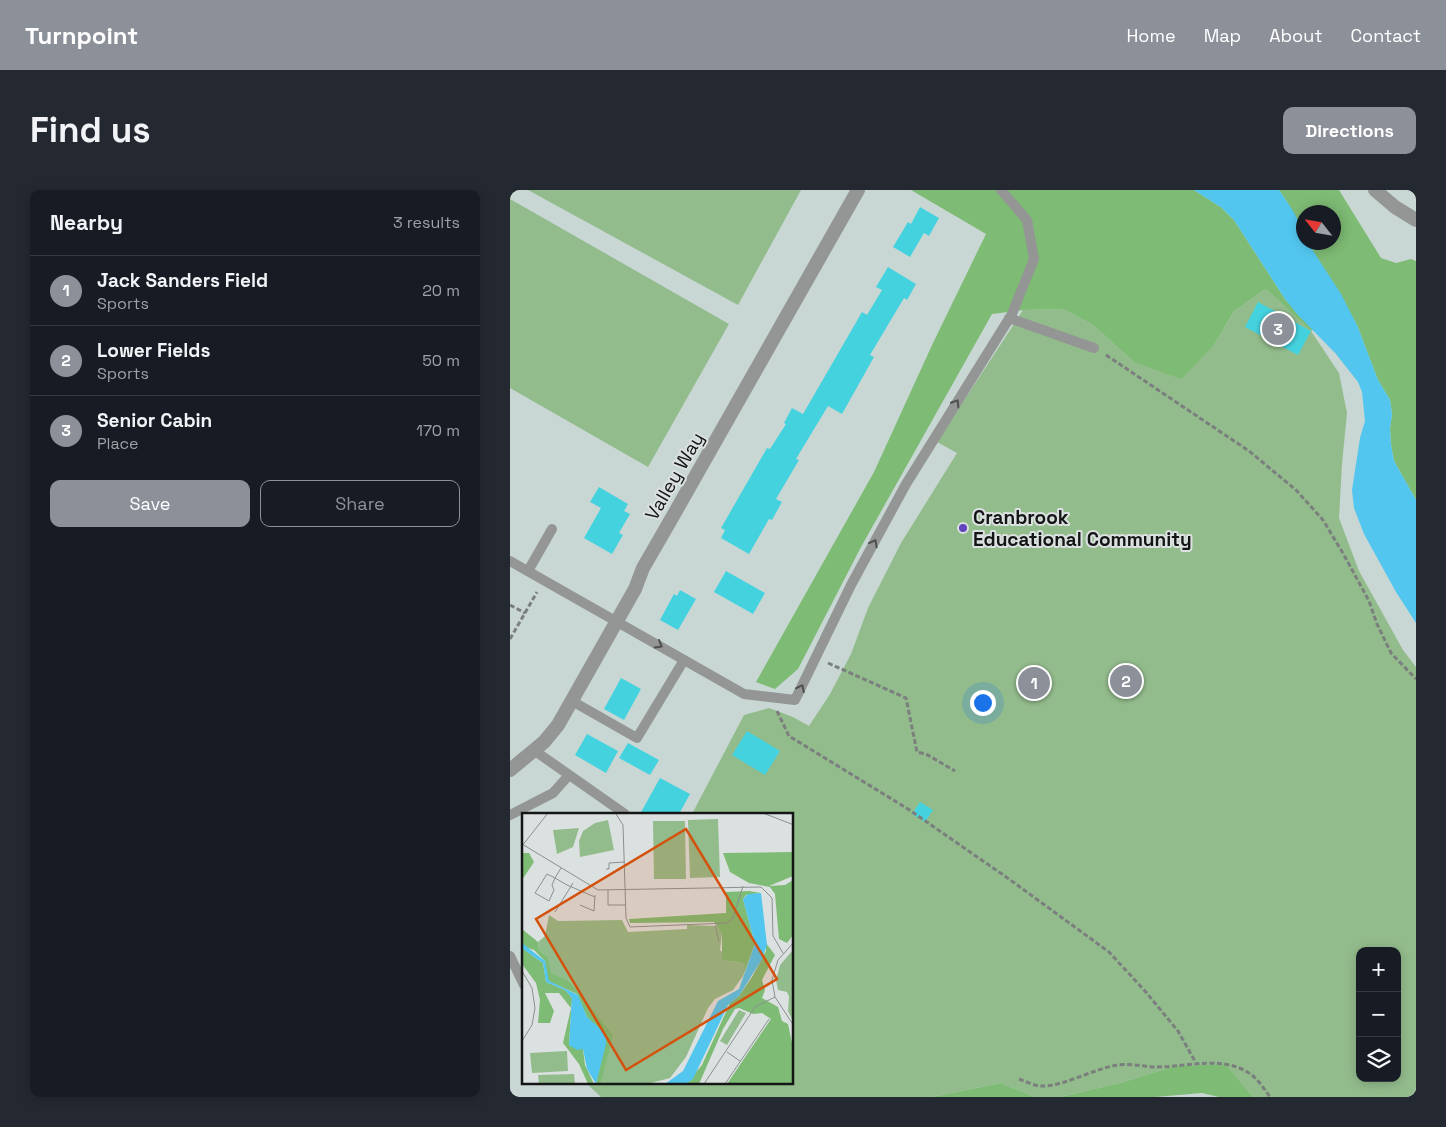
<!DOCTYPE html>
<meta charset="utf-8">
<style>
body{margin:0;font-family:"Space Grotesk",sans-serif;background:#242831;color:#f1f3f6}
.controls{position:absolute;right:15px;bottom:15px;display:grid;overflow:hidden;border-radius:10px;box-shadow:0 2px 12px #0003}
.controls button{width:45px;height:45px;display:grid;place-items:center;padding:0;border:0;border-bottom:1px solid #363941;background:#171b24;color:#f1f3f6;font:25px sans-serif}
.compass{position:absolute;left:786px;top:15px;width:45px;height:45px;border-radius:50%;background:#171b24;box-shadow:0 2px 12px #0003;rotate:301deg}
.you{position:absolute;left:472px;top:512px;width:18px;height:18px;margin:-12px;border:4px solid #fff;border-radius:50%;background:#1a73e8;box-shadow:0 0 0 8px #1a73e833}
.badge{display:grid;place-items:center;width:32px;height:32px;border-radius:50%;background:#8c9099;color:#fff;font-size:16px;font-weight:700}
.pin{position:absolute;translate:-50% -50%;border:2px solid #fff;box-shadow:0 1px 5px #0006}
.list{margin:0;padding:0;list-style:none}
h2{display:flex;justify-content:space-between;align-items:center;height:65px;margin:0;padding:0 20px;font-size:21px}
h2 small{font-size:16px;font-weight:400;color:#9ea1a6}
.list li{display:grid;grid-template-columns:32px 1fr auto;gap:15px;align-items:center;box-sizing:border-box;height:70px;padding:0 20px;border-top:1px solid #363941}
.list b{display:block;font-size:19px;white-space:nowrap}
.list p{margin:0;font-size:16px;white-space:nowrap;color:#9ea1a6}
.list em{font-size:16px;font-style:normal;color:#9ea1a6}
.actions{display:flex;gap:10px;padding:15px 20px}
.actions a{flex:1;padding:11px 0;border:1px solid #8c9099;border-radius:10px;text-align:center;font-size:18px;color:#8c9099}
.actions .main{background:#8c9099;color:#fff}
.icon{flex:none;width:28px;height:28px;fill:none;stroke:currentColor;stroke-width:2;stroke-linecap:round;stroke-linejoin:round}
.map{position:relative;flex:none;width:906px;height:907px;overflow:hidden;border-radius:10px}
header{display:flex;align-items:center;gap:30px;box-sizing:border-box;height:70px;padding:0 25px;background:#8c9099;color:#fff}
header strong{font-size:24px}
nav{display:flex;gap:28px;margin-inline-start:auto;font-size:18px}
.intro{display:flex;align-items:center;justify-content:space-between;box-sizing:border-box;height:120px;padding:0 30px}
h1{margin:0;font-size:35px}
.button{padding:12px 22px;border-radius:10px;background:#8c9099;color:#fff;font-size:18px;font-weight:700}
main{display:flex;gap:30px;padding:0 30px}
aside{flex:1;background:#171b24;border-radius:10px;box-shadow:0 2px 12px #0003}
.map>svg:first-child{display:block}
.built{fill:#c8d7d4;fill-rule:evenodd}
.green{fill:#93bc8c;fill-rule:evenodd}
.forest{fill:#7ebb74}
.water{fill:#52c6ef}
.building{fill:#45d2df}
.lines{fill:none;stroke-linecap:round;stroke-linejoin:round}
.path{stroke:#7b7f7e;stroke-width:3;stroke-dasharray:5 2.5;stroke-linecap:butt}
.service{stroke:#949695;stroke-width:10}
.minor{stroke:#949695;stroke-width:14}
.oneway{stroke:#4e504f}
.poi-dot{fill:#6246bf;stroke:#dbe1e0;stroke-width:2}
.labels{text-anchor:middle;stroke-width:4;stroke-linejoin:round;paint-order:stroke}
.street-label{font-size:19px;fill:#141616;stroke:#dbe1e0}
.poi-label{font-size:19px;font-weight:bold;fill:#141616;stroke:#dbe1e0;text-anchor:start}
.inset-road{fill:none;stroke:#8b908f;stroke-width:1}
.view{fill:#d3520d;fill-opacity:0.15;stroke:#d3520d;stroke-width:2.5}
.inset-edge{fill:none;stroke:#141616;stroke-width:2.5}
</style>
<header>
<strong>Turnpoint</strong>
<nav><a>Home</a><a>Map</a><a>About</a><a>Contact</a></nav>
</header>
<div class="intro"><h1>Find us</h1><a class="button">Directions</a></div>
<main>
<aside>
<h2>Nearby<small>3 results</small></h2>
<ul class="list">
<li><span class="badge">1</span><div><b>Jack Sanders Field</b><p>Sports</p></div><em>20 m</em></li>
<li><span class="badge">2</span><div><b>Lower Fields</b><p>Sports</p></div><em>50 m</em></li>
<li><span class="badge">3</span><div><b>Senior Cabin</b><p>Place</p></div><em>170 m</em></li>
</ul>
<div class="actions"><a class="main">Save</a><a>Share</a></div>
</aside>
<div class="map">
<svg width="906" height="907" viewBox="0 0 906 907">
<rect width="100%" height="100%" fill="#dbe1e0"/>
<path class="built" d="M0,0h906v907h-906zM794,22h30v30h-30zM14,624h268v269h-268zM850,761h37v127h-37z"/>
<path class="green" d="M18,0h273l-63,115z
M0,9l219,125 -81,143 -138,-79z
M756,99l45,42 28,42 8,40 -5,51 -3,54 20,53 44,79 13,17v430h-163l-29,-33 -49,2 -55,17 -60,14h-25l-34,-14 -69,14h-331l-15,-14h206v-269h-100l52,-99 25,-7 24,9 16,9 21,-32 21,-40 17,-46 33,-65 56,-90 -20,-11 86,-132 40,-1 30,16 41,37 80,-17 20,-34zM850,761h37v127h-37z"/>
<path class="forest" d="M401,0h283l28,18 12,12 51,79 28,31 -2,1 -45,-42 -32,22 -20,34 -33,34 -47,-17 -41,-37 -30,-16 -40,1 -31,4 -131,233 -63,122 -23,20 -19,-7 118,-210 59,-129 53,-109z
M769,0h60l42,68 15,5 15,-4 5,2v239l-22,-39 -3,-16 -1,-16 2,-15 -2,-14 -12,-20 -21,-55 -49,-82 26,-1v-30h-30l-1,21 -16,-31z
M715,874l28,33h-34l-17,-4 -47,4h-95l60,-14 55,-17z
M491,893l34,14h-103z"/>
<path class="water" d="M684,0h85c10,15 25,34 25,52l4,1 33,51 16,31 21,55 12,20 2,14 -2,15 1,16 3,16 22,39v123l-20,-31 -32,-58 -10,-26 -2,-18 8,-52 5,-17 -3,-29 -4,-10 -22,-28 -39,-40 -12,-15 -51,-79 -12,-12z"/>
<path class="building" d="M410,17l19,11 -10,18 -5,-3 -14,24 -17,-10 15,-25 3,2z
M378,77l28,17 -9,16 -3,-2 -34,57 4,2 -32,57 -14,-8 -32,53 3,1 -23,39 6,3 -10,18 -3,-1 -20,35 -28,-16 4,-8 -4,-2 46,-80 3,1 16,-25 -2,-1 8,-15 11,6 59,-102 5,3 15,-25 -6,-3z
M748,112l53,29 -13,24 -53,-28z
M89,297l29,17 -4,7 6,3 -11,19 4,2 -11,19 -28,-16 17,-30 -11,-6z
M216,381l39,22 -12,21 -39,-22z
M170,400l16,9 -18,31 -18,-10 14,-26 3,2z
M111,488l20,11 -17,31 -20,-11z
M237,541l33,20 -15,24 -33,-20z
M77,544l31,17 -12,22 -31,-18z
M118,553l31,17 -9,15 -31,-17z
M150,588l30,16 -11,20h-39z
M410,612l13,8 -8,12 -13,-8z"/>
<g class="lines">
<path class="path" d="M596,165l143,96 47,39 27,30 21,35 25,46 8,23 14,29 25,26
M0,415l15,8
M0,449l27,-47
M318,473l78,35 11,54 9,2 29,17
M267,521l12,25 119,73 101,70 100,73 36,39 33,40 18,32
M509,889c6,2 15,7 22,7 22,1 54,-18 77,-21 13,-2 26,2 38,2 32,0 70,-13 97,9 7,6 12,14 17,21"/>
<path class="service" d="M499,128l85,30
M0,371l234,133 51,6 56,-115 55,-101 106,-170 22,-55 -7,-39 -26,-30
M18,381l24,-42
M62,511l65,37 47,-78
M25,561l90,63
M0,625l43,-22 16,-18
M0,766l14,29"/>
<path class="minor" d="M865,0l20,17 21,13
M0,580l34,-28 14,-17 77,-136 8,-21 26,-45 189,-333"/>
</g>
<defs><path id="oneway-chevron" d="M-2-3.5L2.5 0L-2 3.5" fill="none" stroke-width="1.6" stroke-linecap="round" stroke-linejoin="round" transform="scale(1.25)"/></defs>
<g class="oneway">
<use href="#oneway-chevron" transform="translate(446 213) rotate(-58)"/>
<use href="#oneway-chevron" transform="translate(364 353) rotate(-61)"/>
<use href="#oneway-chevron" transform="translate(149 455) rotate(30)"/>
<use href="#oneway-chevron" transform="translate(291 498) rotate(-64)"/>
</g>
<circle class="poi-dot" cx="453" cy="338" r="5"/>
<g class="labels">
<g class="street-label">
<text transform="translate(164 286) rotate(-60)" y="7">Valley Way</text>
</g>
<g class="poi-label">
<text x="463" y="334">Cranbrook<tspan x="463" dy="22">Educational Community</tspan></text>
</g>
</g>
<g transform="translate(12 623)">
<rect width="271" height="271" fill="#dbe1e0"/>
<path d="M196,6l2,58 -30,1 -2,-58zM86,7l6,30 -34,7 -1,-16 4,-10 12,-8zM131,8h32l1,58h-32zM57,15l-6,19 -16,7 -4,-24zM27,102l9,6 64,-1 6,12 59,-3v-4l31,1 4,7 -2,17 11,11 15,3 -3,12 -10,14 -18,9 -7,9 -22,49 -16,21 -23,6h-46l11,-49 -42,-53 -19,-5 -3,-20 -9,-7 -1,-8 7,-6zM271,137v71l-5,-10 1,-14 -2,-5 -9,-2 -2,-10 4,-15zM217,197l7,3 -19,32 -7,-4zM45,238l1,20 -36,2 -2,-20zM52,261l1,10h-36l-1,-9z" fill="#93bc8c"/>
<path d="M271,39v24l-24,10 16,-1 8,-5v55l-6,8 -8,-4 -4,-45 -5,-7 -21,-4 -19,-11 -7,-19zM0,40h7l5,9 -12,18zM227,78l12,2 -15,2 -3,4 12,45 -12,32 2,-12 -23,-5v-26l-8,-11 -84,1 -1,-4 97,-6v-21zM0,116l16,13 1,8 9,7 3,16 19,9 43,53 -12,49h-5l10,-48 -19,-19 -10,-23 -29,-13 -3,-20 -11,-11 -12,-4zM244,130l9,12 -13,25 3,10 -3,8 16,9 4,14 6,3 4,19 1,41h-66l44,-65 -9,-6 -9,1 -14,-6 -4,1 -12,20 -24,55h-13l16,-19 28,-62 9,-7 13,-19 14,-26zM0,135l21,15 3,19 19,8 7,8 -3,47 14,4 2,16 9,19h-6l-9,-20 -16,-21 8,-35 -12,-15h-14l9,18 -4,12h-12l2,-23 -4,-17 -14,-19z" fill="#7ebb74"/>
<path d="M239,80l6,52 -5,14 -23,37 -11,9 -35,74 -7,5h-21l18,-13 35,-70 21,-12 16,-45 -12,-45 5,-5zM0,130l23,18 4,20 29,14 9,22 19,17v10l-10,40 -9,-15 -4,-20 -6,1 -8,-5 3,-47 -7,-8 -19,-8 -3,-19 -20,-14z" fill="#52c6ef"/>
<path class="inset-road" d="M241,0l31,12M94,1l7,11 3,93 4,9 97,-4 6,-5 10,-32M0,31l76,46 163,-3 11,11 1,38 10,17M0,33l26,-33M39,55l-6,10 -3,7 2,5 -5,11 -14,-8 12,-19 8,4 12,7 28,12M84,56h3v-6l16,-1M86,77v15h18M58,92l14,6 1,-16M33,99l18,-29M193,112l4,17M272,129l-16,18 -6,20 3,17 19,29M0,158l10,17 3,20 -3,17 -10,16M205,239l13,9M182,271l51,-77 20,-10M203,271l44,-65"/>
<path class="view" d="M164,16l91,150 -151,91 -90,-151z"/>
<rect width="271" height="271" class="inset-edge"/>
</g>
</svg>
<div class="controls">
<button>+</button>
<button>−</button>
<button><svg class="icon" aria-label="layers" viewBox="0 0 24 24"><path d="M12 4l9 5-9 5-9-5zM3 14l9 5 9-5"/></svg></button>
</div>
<svg class="compass" viewBox="-18 -18 36 36"><path d="M0-13l5 13h-10z" fill="#e53935"/><path d="M0 13l5-13h-10z" fill="#9ea1a6"/></svg>
<div class="you"></div>
<div class="pin badge" style="left:524px;top:493px">1</div>
<div class="pin badge" style="left:616px;top:491px">2</div>
<div class="pin badge" style="left:768px;top:139px">3</div>
</div>
</main>
